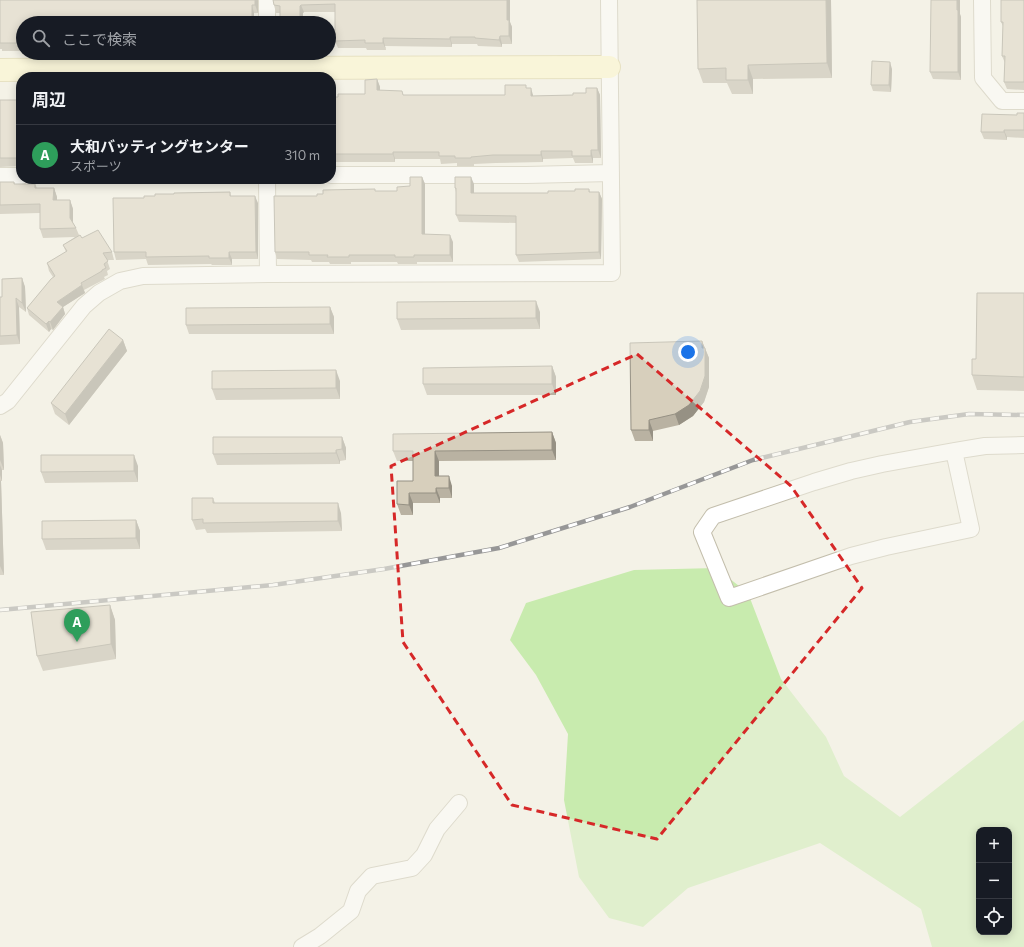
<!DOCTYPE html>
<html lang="ja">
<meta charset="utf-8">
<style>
body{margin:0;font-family:Commissioner,"Noto Sans JP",sans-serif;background:#242831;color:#f1f3f6}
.controls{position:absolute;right:12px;bottom:12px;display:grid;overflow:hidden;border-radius:8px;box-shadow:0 2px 10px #0003}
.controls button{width:36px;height:36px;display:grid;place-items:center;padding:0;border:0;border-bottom:1px solid #363941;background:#171b24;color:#f1f3f6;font:20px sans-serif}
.you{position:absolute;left:688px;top:352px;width:14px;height:14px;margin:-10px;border:3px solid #fff;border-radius:50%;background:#1a73e8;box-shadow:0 0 0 6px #1a73e833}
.badge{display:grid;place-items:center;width:26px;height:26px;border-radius:50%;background:#0b8043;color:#fff;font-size:13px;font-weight:700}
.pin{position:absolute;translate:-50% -33px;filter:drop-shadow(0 1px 2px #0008)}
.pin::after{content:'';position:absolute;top:21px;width:14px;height:12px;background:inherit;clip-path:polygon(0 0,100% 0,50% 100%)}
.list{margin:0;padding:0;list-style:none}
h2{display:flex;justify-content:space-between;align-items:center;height:52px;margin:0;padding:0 16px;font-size:17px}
h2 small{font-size:13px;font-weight:400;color:#9ea1a6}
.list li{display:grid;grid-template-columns:26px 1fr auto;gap:12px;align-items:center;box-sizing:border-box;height:60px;padding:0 16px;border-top:1px solid #363941}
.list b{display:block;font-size:15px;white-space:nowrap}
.list p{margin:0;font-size:13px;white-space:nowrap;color:#9ea1a6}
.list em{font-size:13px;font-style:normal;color:#9ea1a6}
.icon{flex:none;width:22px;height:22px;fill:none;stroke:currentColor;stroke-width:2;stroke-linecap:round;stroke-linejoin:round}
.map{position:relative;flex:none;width:1024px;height:947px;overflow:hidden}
.search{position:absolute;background:#171b24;box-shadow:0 2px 10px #0003;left:16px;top:16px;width:320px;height:44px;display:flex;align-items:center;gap:10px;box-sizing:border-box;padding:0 14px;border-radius:22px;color:#9ea1a6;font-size:15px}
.panel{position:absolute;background:#171b24;box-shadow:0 2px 10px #0003;left:16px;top:72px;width:320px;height:112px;border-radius:16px}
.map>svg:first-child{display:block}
.green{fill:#c8ebae;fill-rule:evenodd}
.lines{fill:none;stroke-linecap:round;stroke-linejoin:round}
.street-casing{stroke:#c3beac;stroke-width:18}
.secondary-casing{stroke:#d7cd95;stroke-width:24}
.street{stroke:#fff;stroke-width:16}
.secondary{stroke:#fff8c7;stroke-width:22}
.rail-casing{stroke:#979797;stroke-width:4.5}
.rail{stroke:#fff;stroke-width:3;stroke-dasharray:9;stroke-linecap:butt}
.wall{fill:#b9b2a2}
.shaded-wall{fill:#969184}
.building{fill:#d7cfbc;stroke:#969184}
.marked{fill:none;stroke:#d62828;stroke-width:3;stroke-dasharray:8 5;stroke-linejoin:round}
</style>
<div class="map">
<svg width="1024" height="947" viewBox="0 0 1024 947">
<rect width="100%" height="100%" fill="#f4f2e7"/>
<path class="green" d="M716,568l32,25 33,86 45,58 18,39 56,41 124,-97v227h-92l-11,-38 -101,-66 -132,45 -45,39 -34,-9 -30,-41 -15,-77 4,-66 -32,-59 -26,-35 16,-37 108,-33zM979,830h30v102h-30z"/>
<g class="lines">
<defs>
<path id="street" d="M267,0v23
M982,0l1,78 19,23h22
M331,175h195l85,-2
M0,176h21
M267,179l1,95
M0,406l8,-5 76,-95 15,-13 21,-12 23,-5 125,-2 344,-1 -3,-273
M954,451l17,78 -85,18 -35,9 -122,42 -27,-66 11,-16 101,-34 37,-11 31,-7 72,-13 31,-5 39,-1
M302,947l18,-11 31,-25 7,-20 14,-15 40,-8 12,-13 13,-26 22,-26"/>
<path id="secondary" d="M0,70l267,-2 342,-1"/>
</defs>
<use href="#street" class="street-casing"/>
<use href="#secondary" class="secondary-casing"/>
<use href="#street" class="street"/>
<use href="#secondary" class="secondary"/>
<defs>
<path id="rail" d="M0,610l273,-25 111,-16 115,-21 131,-41 123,-47 62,-15 95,-23 59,-8 55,1"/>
</defs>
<use href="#rail" class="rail-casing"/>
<use href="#rail" class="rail"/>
</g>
<path class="wall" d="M0,0h258v13l-235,10v28h-21v-2h-2z
M273,0h237v22l2,5v17h-10v3l-24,-1 -1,-2h-25v3l-67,-1 1,4h-19l-1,-2h-28l-3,-7v-29h-31l-1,1v10h-23v-10h-4l-2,-8z
M831,0l1,78 -79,1v15h-21l-5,-11h-24l-5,-14z
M1024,0v90l-17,-1 -3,-7 1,-19 -3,-7 1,-30 -2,-4z
M960,14l1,3v63l-28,-1 -3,-7z
M892,69l-1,23 -18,-1 -2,-6z
M377,79l3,8v3l24,5h101l22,-7 6,7v1l40,-1 13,-2 11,-5 3,7 1,63h-8v5h-18l-2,-5 -30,1v3l-47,1 -22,1v2h-17v-3l-16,1 -1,-5h-45v3h-60v2h-4v-67h7l27,-3z
M0,100l21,8v58l-21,1z
M1024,113v25l-17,-1v3l-23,-1 -3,-7z
M422,177l3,7v50l28,8v20h-36v2h-19l-1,-2h-46v2h-21l-1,-2h-17l-1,-2 -34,-1 -2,-7 42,-56 59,-5h21l13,-5z
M0,182h14l1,2h20l2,4h17l3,9v3h13l3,9v14l3,5 3,7 3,3 30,14 2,8h-7l3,9 -3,2 1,4 -4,2 1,2 -21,11 1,3 -22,14 2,7 -12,16 -2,-1 -2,3 -20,-17 -2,-7 26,-31 -4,-6 -2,-8 19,-11 -3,-7 12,-8 -32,1 -3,-9v-16l-40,1z
M474,184v9h74l27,-2 14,-2 1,3h9l3,7 -1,60 -82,3 -3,-7v-32l-57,-1 -3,-7v-23l-1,-4z
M230,192l1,4 27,7v56h-26v6h-20l-1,-1 -63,1 -2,-6 -30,1 -2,-8 41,-56 19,-2z
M22,278l3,9 1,25 -7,-5 1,37 -20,1v-48h2z
M1024,293v98l-47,-1 -5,-15 4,-16z
M330,307l4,10v17h-145l-3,-9z
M540,312v17l-139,1 -4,-11z
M123,340l4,11 -58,74 -14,-11 -4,-11z
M702,341l7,17v29l-5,15 -11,14 -14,9 -26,6v10h-18l-4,-11z
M552,366l4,11v18h-129l-4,-11z
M340,381v18l-124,1 -4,-11z
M552,432l4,11v17l-117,1v15l13,10v12h-12v5h-27v12h-12l-4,-11 16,-23v-20h-16l-4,-10z
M0,435l3,8 1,27h-2v11h-1l3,94h-4z
M342,437l4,11v12l-6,1v3l-123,1 -4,-11z
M138,466v16l-93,1 -4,-11z
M213,498l2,5 126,10 1,18 -135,2 -2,-4 -9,1 -4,-10z
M136,520l4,11v18l-94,1 -4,-11z
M110,605l5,15 1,39 -73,12 -6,-15z"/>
<path class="shaded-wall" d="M255,0h3v13l-3,-8z
M507,0h3v22l2,5v17l-3,-8 -2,-16z
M826,0h5l1,78 -5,-15z
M957,0h3v14l1,3v63l-3,-8z
M252,5l2,8v10h-2z
M301,5l3,7 -1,1v10h-3v-17z
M500,36l2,8v3l-3,-7z
M450,37l2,7v3l-2,-8z
M383,38l3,12 -3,-7z
M890,62l2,7 -1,23 -2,-7z
M748,65l5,14v15l-5,-14z
M377,79l3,8v10l-3,-7z
M531,88l2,7v8l-2,-7z
M597,88l3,7 1,63 -3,-8z
M18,100l3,8v28l-2,-5z
M1004,130l3,7v3l-3,-8z
M591,150l2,8v5l-2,-7z
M541,151l2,8v3l-2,-7z
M393,152l2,7v3l-2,-8z
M332,154l3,8v2l-3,-7z
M422,177l3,7v58l-3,-8z
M471,177l3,7v16l-3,-7z
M54,188l3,9v12l-4,-9z
M599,192l3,7 -1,60 -2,-7z
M255,196l3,7v56l-2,-7z
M70,200l3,9v18l-3,-9z
M450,235l3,7v20l-3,-7z
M229,252l3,7v6l-3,-7z
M22,278l3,9 1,25 -4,-9z
M82,285l3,8 -22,14 2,7 -12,16 -3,-8 7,-20z
M16,298l3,9 1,37 -3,-9z
M536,301l4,11v17l-4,-11z
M330,307l4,10v17l-4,-10z
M49,321l2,8 -2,3 -3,-8z
M123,340l4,11 -58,74 -4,-11z
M702,341l7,17v29l-5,15 -11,14 -14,9 -4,-11 27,-66z
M552,366l4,11v18l-4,-11z
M336,370l4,11v18l-4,-11z
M649,420l4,11v10l-4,-11z
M552,432l4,11v17l-4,-10z
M0,435l3,8 1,27 -4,-10z
M342,437l4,11v12l-4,-11z
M336,450l4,11v3l-4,-11z
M435,451l4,10v25l-4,-10z
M134,455l4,11v16l-4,-11z
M0,465l2,5v11l-2,-6z
M449,476l3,10v12l-3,-10z
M0,480l1,1 3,94 -4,-9z
M436,488l4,10v5l-4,-10z
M409,493l4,10v12l-4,-10z
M338,503l3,10 1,18 -4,-10z
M136,520l4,11v18l-4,-11z
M110,605l5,15 1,39 -5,-15z"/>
<path class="building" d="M0,0h255v5h-3v18h-229v20h-23z
M273,0h234v20h2v16h-9l-1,4 -24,-2v-1h-25v2l-67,-1v5h-18v-3l-30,1v-37l-34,1 -1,1v17h-20v-17l-6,-1z
M697,0h129l1,63 -79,2v15h-22v-12l-28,1z
M931,0h26v10h1v62h-28z
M1001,0h23v82h-20l1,-26h-3l1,-34h-2z
M872,61l18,1 -1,23h-18z
M377,79v11l25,1 1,4h102v-10h21v3h5v8l42,-1v-2h13v-5h11l1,62h-7v6h-19v-5h-31v4h-48l-22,2v1h-16v-2h-16v-4h-46v2h-61v3h-1v-60h7v-3h27v-14z
M0,100h18l1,31h2v28l-3,-1h-18z
M1017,113h7v17h-20v2h-23l1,-18 35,1z
M410,177h12v57l28,1v20h-36v2h-19v-2h-46v2h-22l1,-2h-19v-3h-34l-1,-56h43v-2h6v-4l52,-1v2h22v-4l13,-1z
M455,177h16v16h77v-2h27v-2h14v3h10v60l-83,3v-39l-60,-1v-27h-1z
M0,182h14v2h21v4h19l-1,12h17v18l6,10 -36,1v-25l-40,1z
M230,192v4h25l1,56h-27v6h-20v-2l-63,1v-5h-32l-1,-54h31v-2h11v-2h19v-1z
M98,230l14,22 -9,1 5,8 -4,3 2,4 -4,2v1l-21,12 1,2 -25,17 6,5 -13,15 -1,-1 -3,3 -19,-16 24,-29 4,-3 -8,-13 20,-12 -4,-6 17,-10 2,3z
M22,278v25l-6,-5 1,37 -17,1v-39h2v-18z
M977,293h47v84l-52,-2v-16h4z
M536,301v17l-139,1v-17z
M330,307v17l-144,1v-17z
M109,329l14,11 -58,74 -14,-11z
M702,341v7h3v28l-5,15 -11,14 -14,9 -26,6v10h-18l-1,-87z
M552,366v18h-129v-16z
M336,370v18l-124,1v-18z
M552,432v18l-117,1v25h14v12h-13v5h-27v12l-12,-1v-23h16v-30h-20v-17z
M213,437h129v12l-6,1v3l-123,1z
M41,455h93v16l-93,1z
M192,498h21v5h125v18l-135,2v-4l-11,1z
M136,520v18l-94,1v-18z
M110,605l1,39 -74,12 -6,-44z"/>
<path d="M0 0H1024V947H0ZM637,354l154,132 71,102 -205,251 -145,-34 -109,-163 -12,-176z" fill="#f4f2e7" fill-opacity=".55" fill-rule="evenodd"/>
<path class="marked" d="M637,354l154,132 71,102 -205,251 -145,-34 -109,-163 -12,-176z"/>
</svg>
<div class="controls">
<button>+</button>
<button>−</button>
<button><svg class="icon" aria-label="locate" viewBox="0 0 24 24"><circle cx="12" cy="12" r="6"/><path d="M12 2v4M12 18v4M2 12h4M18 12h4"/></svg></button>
</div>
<div class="you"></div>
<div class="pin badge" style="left:77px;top:642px;background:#2e9e5b">A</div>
<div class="search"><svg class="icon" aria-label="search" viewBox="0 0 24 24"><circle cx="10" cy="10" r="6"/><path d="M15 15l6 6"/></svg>ここで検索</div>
<section class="panel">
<h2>周辺<small></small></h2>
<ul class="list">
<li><span class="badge" style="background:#2e9e5b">A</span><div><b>大和バッティングセンター</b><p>スポーツ</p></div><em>310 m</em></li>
</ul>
</section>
</div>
